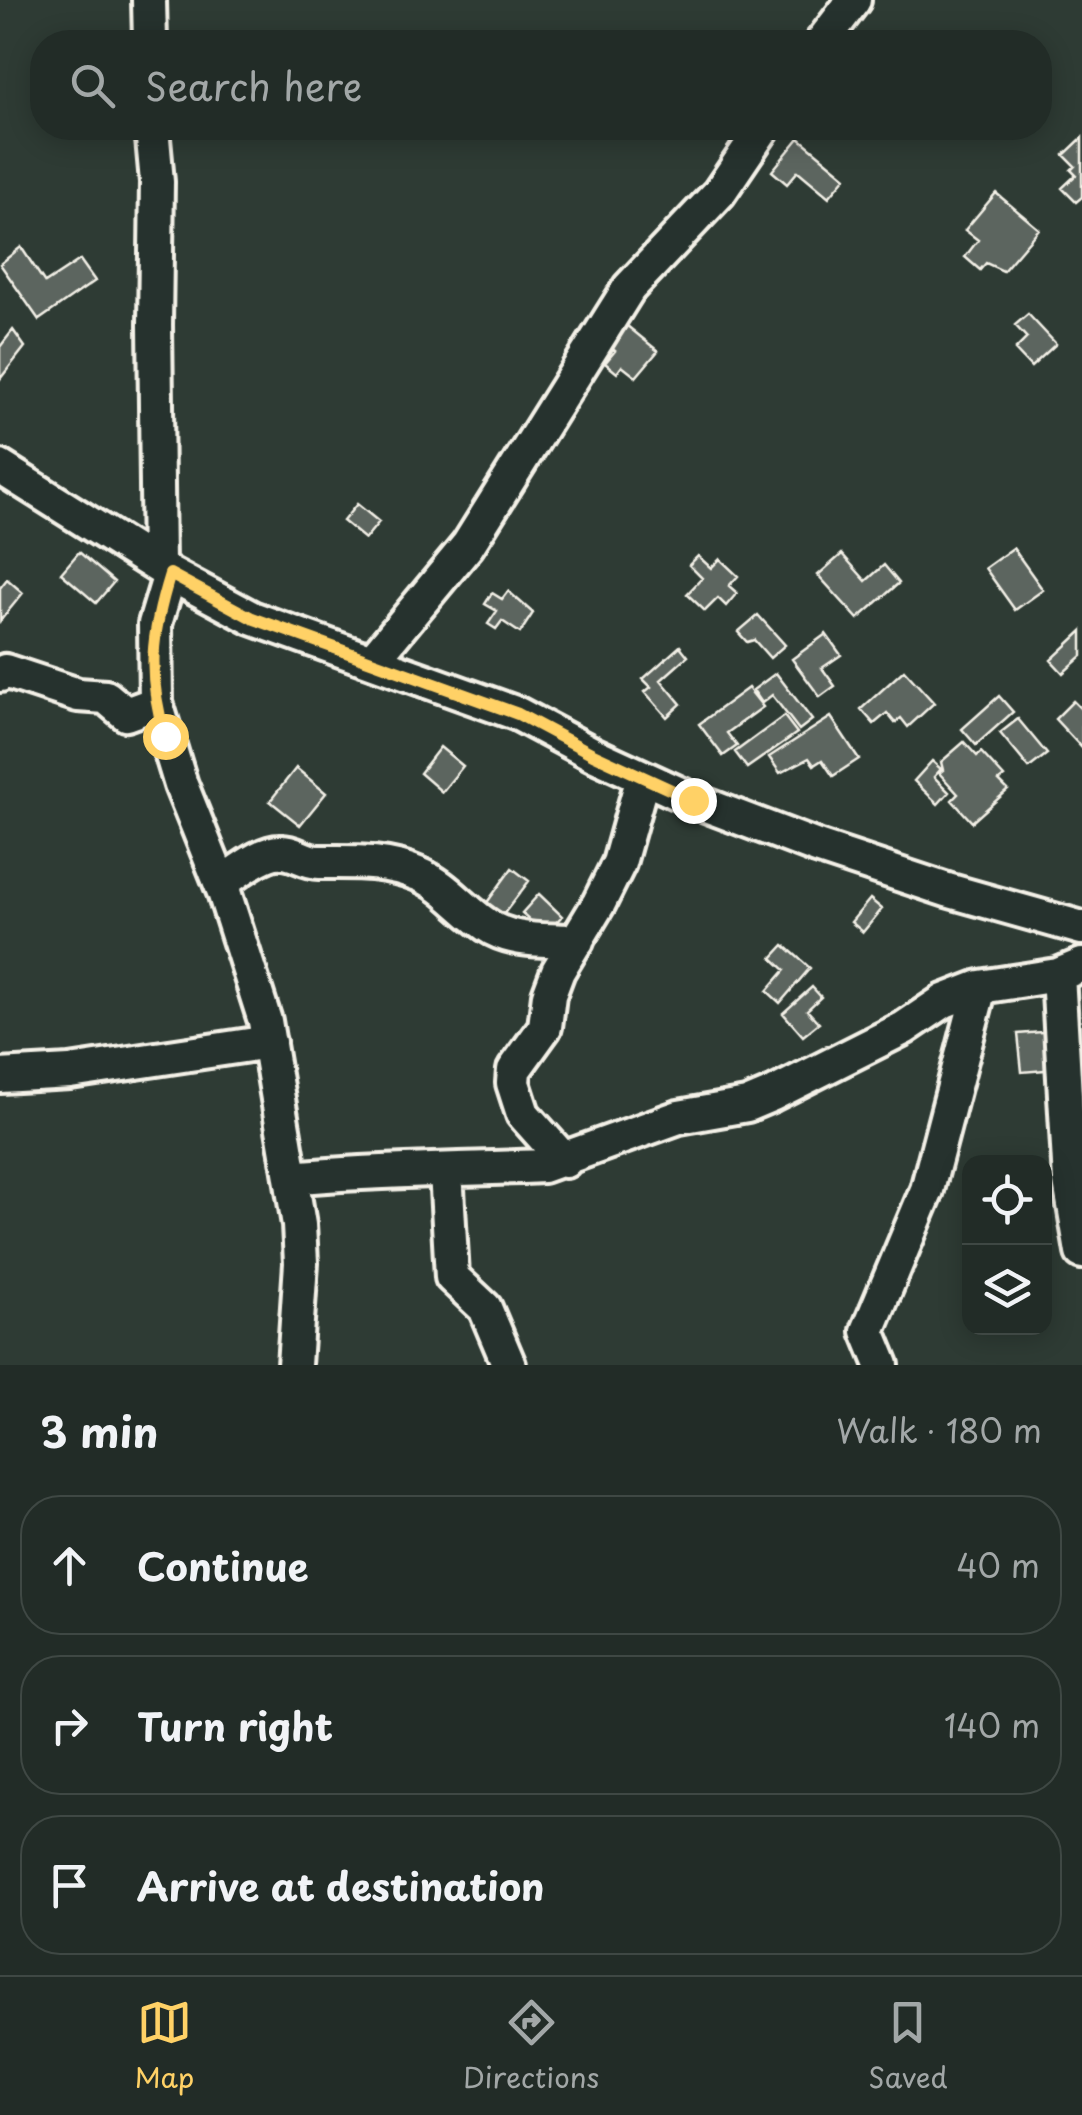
<!DOCTYPE html>
<meta charset="utf-8">
<style>
body{margin:0;font-family:"Playpen Sans",sans-serif;background:#2e3833;color:#f1f3f6}
.controls{position:absolute;right:30px;bottom:30px;display:grid;overflow:hidden;border-radius:20px;box-shadow:0 5px 25px #0003}
.controls button{width:90px;height:90px;display:grid;place-items:center;padding:0;border:0;border-bottom:2px solid #3f4844;background:#222c27;color:#f1f3f6;font:50px sans-serif}
.stop{position:absolute;width:30px;height:30px;margin:-22px;border:8px solid #ffd166;border-radius:50%;background:#fff}
.stop.end{background:#ffd166;border-color:#fff;box-shadow:0 2px 10px #0008}
.list{margin:0;padding:0;list-style:none}
h2{display:flex;justify-content:space-between;align-items:center;height:130px;margin:0;padding:0 40px;font-size:42px}
h2 small{font-size:32px;font-weight:400;color:#a2a7a7}
.list li{display:grid;grid-template-columns:65px 1fr auto;gap:30px;align-items:center;box-sizing:border-box;height:140px;margin:0 20px 20px;padding:0 20px;border:2px solid #3f4844;border-radius:40px}
.list b{display:block;font-size:38px;white-space:nowrap}
.list em{font-size:32px;font-style:normal;color:#a2a7a7}
.icon{flex:none;width:55px;height:55px;fill:none;stroke:currentColor;stroke-width:2;stroke-linecap:round;stroke-linejoin:round}
.map{position:relative;flex:none;width:1082px;height:1365px;overflow:hidden}
.search{position:absolute;background:#222c27;box-shadow:0 5px 25px #0003;left:30px;right:30px;top:30px;height:110px;display:flex;align-items:center;gap:25px;box-sizing:border-box;padding:0 35px;border-radius:40px;color:#a2a7a7;font-size:38px}
.sheet{height:610px;background:#222c27}
nav{display:flex;justify-content:space-around;align-items:center;box-sizing:border-box;height:140px;border-top:2px solid #3f4844;background:#222c27;font-size:28px;color:#a2a7a7}
nav a{display:grid;justify-items:center;gap:5px}
nav .on{color:#ffd166}
.map>svg:first-child{display:block}
.building{fill:#5c655e;stroke:#f4f1e8;stroke-width:2.5}
.lines{fill:none;stroke-linecap:round;stroke-linejoin:round}
.minor-casing{stroke:#f4f1e8;stroke-width:40}
.minor{stroke:#26332d;stroke-width:32}
.route{stroke:#ffd166;stroke-width:12}
</style>
<div class="map">
<svg width="1082" height="1365" viewBox="0 0 1082 1365">
<rect width="100%" height="100%" fill="#2e3b34"/>
<filter id="ink" filterUnits="userSpaceOnUse"><feTurbulence type="fractalNoise" baseFrequency=".01" numOctaves="2"/><feDisplacementMap in="SourceGraphic" scale="20" xChannelSelector="R" yChannelSelector="G"/><feConvolveMatrix kernelMatrix="1 2 1 2 8 2 1 2 1" color-interpolation-filters="sRGB"/></filter>
<g filter="url(#ink)">
<path class="building" d="M799,138l47,39 -17,20 -31,-26 -11,13 -15,-13z
M1082,138v59l-6,5 -14,-14 14,-13 -5,-5 4,-4 -11,-11z
M996,193l43,36 -36,42 -17,-8 -6,7 -15,-13 13,-17 -13,-10z
M21,247l24,36 35,-23 15,21 -56,39 -39,-56z
M1028,314l28,30 -25,23 -16,-17 12,-12 -12,-13z
M626,325l32,26 -22,26 -14,-11 -5,7 -12,-10 10,-12 -6,-5z
M13,330l12,17 -25,32v-32z
M357,504l22,18 -14,17 -22,-18z
M1013,548l30,42 -28,20 -30,-42z
M79,552l35,30 -18,21 -35,-30z
M842,554l24,27 18,-16 15,18 -41,36 -40,-44z
M698,556l13,12 9,-9 18,17 -9,10 8,7 -11,13 -8,-8 -13,13 -18,-17 15,-16 -13,-13z
M7,579l16,14 -23,28v-33z
M508,591l25,22 -13,20 -18,-12 -6,8 -8,-5 9,-13 -12,-7 7,-11 10,6z
M758,615l27,30 -15,13 -16,-18 -7,2 -9,-10z
M1082,631v25l-19,17 -12,-13z
M826,634l15,21 -19,13 13,18 -15,11 -28,-38z
M680,646l8,10 -27,24 20,24 -14,13 -22,-25 6,-5 -8,-8z
M904,670l30,33 -26,24 -7,-9 -6,5 -8,-10 -13,11 -13,-15z
M776,673l36,47 -13,10 -27,-35 -10,8 -9,-13z
M748,688l15,19 -36,26 10,13 -14,10 -24,-32z
M999,696l14,16 -37,33 -14,-16z
M1073,701l9,9v38l-27,-29z
M784,716l13,17 -50,35 -12,-16z
M831,717l28,42 -26,17 -11,-16 -8,5 -5,-7 -29,15 -11,-16z
M1018,719l29,35 -18,14 -29,-35z
M964,742l13,14 4,-4 23,25 -5,4 9,9 -36,32 -20,-22 6,-6 -19,-21 4,-3 -2,-8z
M440,747l23,19 -21,26 -22,-19z
M932,761l9,8 -7,8 15,15 -11,12 -24,-23z
M296,768l30,25 -26,32 -30,-24z
M512,868l17,13 -30,39 -16,-12z
M539,894l23,22 -17,18 -23,-21z
M870,899l12,10 -19,23 -12,-10z
M784,945l26,23 -30,35 -13,-12 18,-21 -13,-12z
M812,987l9,10 -14,13 12,13 -16,13 -20,-23z
M1054,1031l3,38 -35,3 -4,-38z"/>
<g class="lines">
<defs>
<path id="minor" d="M149,0l1,42
M822,42l32,-42
M152,128l5,54 -2,143 3,240
M0,467l170,107 82,44 266,96 75,40 100,46 124,47 130,43 135,38
M170,574l-15,50 1,79 25,82 43,107 41,129 34,204 2,38 -7,102
M372,661l96,-116 161,-257 90,-95 44,-65
M0,675l5,-4 73,24 28,2 20,17 30,-11
M221,883c16,-10 42,-33 61,-31 13,0 23,10 37,10 33,0 67,-2 99,12 30,12 47,39 75,55 25,13 56,11 84,12
M1058,975l12,206 12,71
M0,1076l70,-4 199,-30
M565,1161l-42,-47 -10,-31 1,-13 31,-43 4,-32 9,-24 41,-68 20,-40 24,-86
M446,1171l6,106 33,31 24,57
M291,1178c84,-8 168,-8 252,-12l136,-49 68,-12 26,-11 131,-66 40,-27 36,-14 78,-12 24,-10
M882,1365l-14,-34 59,-141 53,-203"/>
</defs>
<use href="#minor" class="minor-casing"/>
<use href="#minor" class="minor"/>
</g>
</g>
<g class="lines" filter="url(#ink)">
<path class="route" d="M165,736c-18,-62 -14,-101 5,-162l82,44 266,96 75,40 100,46"/>
</g>
</svg>
<div class="controls">
<button><svg class="icon" aria-label="locate" viewBox="0 0 24 24"><circle cx="12" cy="12" r="6"/><path d="M12 2v4M12 18v4M2 12h4M18 12h4"/></svg></button>
<button><svg class="icon" aria-label="layers" viewBox="0 0 24 24"><path d="M12 4l9 5-9 5-9-5zM3 14l9 5 9-5"/></svg></button>
</div>
<div class="stop" style="left:165px;top:736px"></div>
<div class="stop end" style="left:693px;top:800px"></div>
<div class="search"><svg class="icon" aria-label="search" viewBox="0 0 24 24"><circle cx="10" cy="10" r="6"/><path d="M15 15l6 6"/></svg>Search here</div>
</div>
<section class="sheet">
<h2>3 min<small>Walk · 180 m</small></h2>
<ul class="list">
<li><svg class="icon" aria-label="ahead" viewBox="0 0 24 24"><path d="M12 20V5M6 11l6-6 6 6"/></svg><div><b>Continue</b></div><em>40 m</em></li>
<li><svg class="icon" aria-label="right" viewBox="0 0 24 24"><path d="M7 20v-9h11M14 6l5 5-5 5"/></svg><div><b>Turn right</b></div><em>140 m</em></li>
<li><svg class="icon" aria-label="arrive" viewBox="0 0 24 24"><path d="M6 21V4h12l-3 4 3 4H6"/></svg><div><b>Arrive at destination</b></div></li>
</ul>
</section>
<nav>
<a class="on"><svg class="icon" aria-label="map" viewBox="0 0 24 24"><path d="M3 6l6-2 6 2 6-2v14l-6 2-6-2-6 2zM9 4v14M15 6v14"/></svg>Map</a>
<a><svg class="icon" aria-label="directions" viewBox="0 0 24 24"><path d="M12 3l9 9-9 9-9-9zM9 14v-3h6M13 9l2 2-2 2"/></svg>Directions</a>
<a><svg class="icon" aria-label="saved" viewBox="0 0 24 24"><path d="M7 4h10v16l-5-4-5 4z"/></svg>Saved</a>
</nav>
